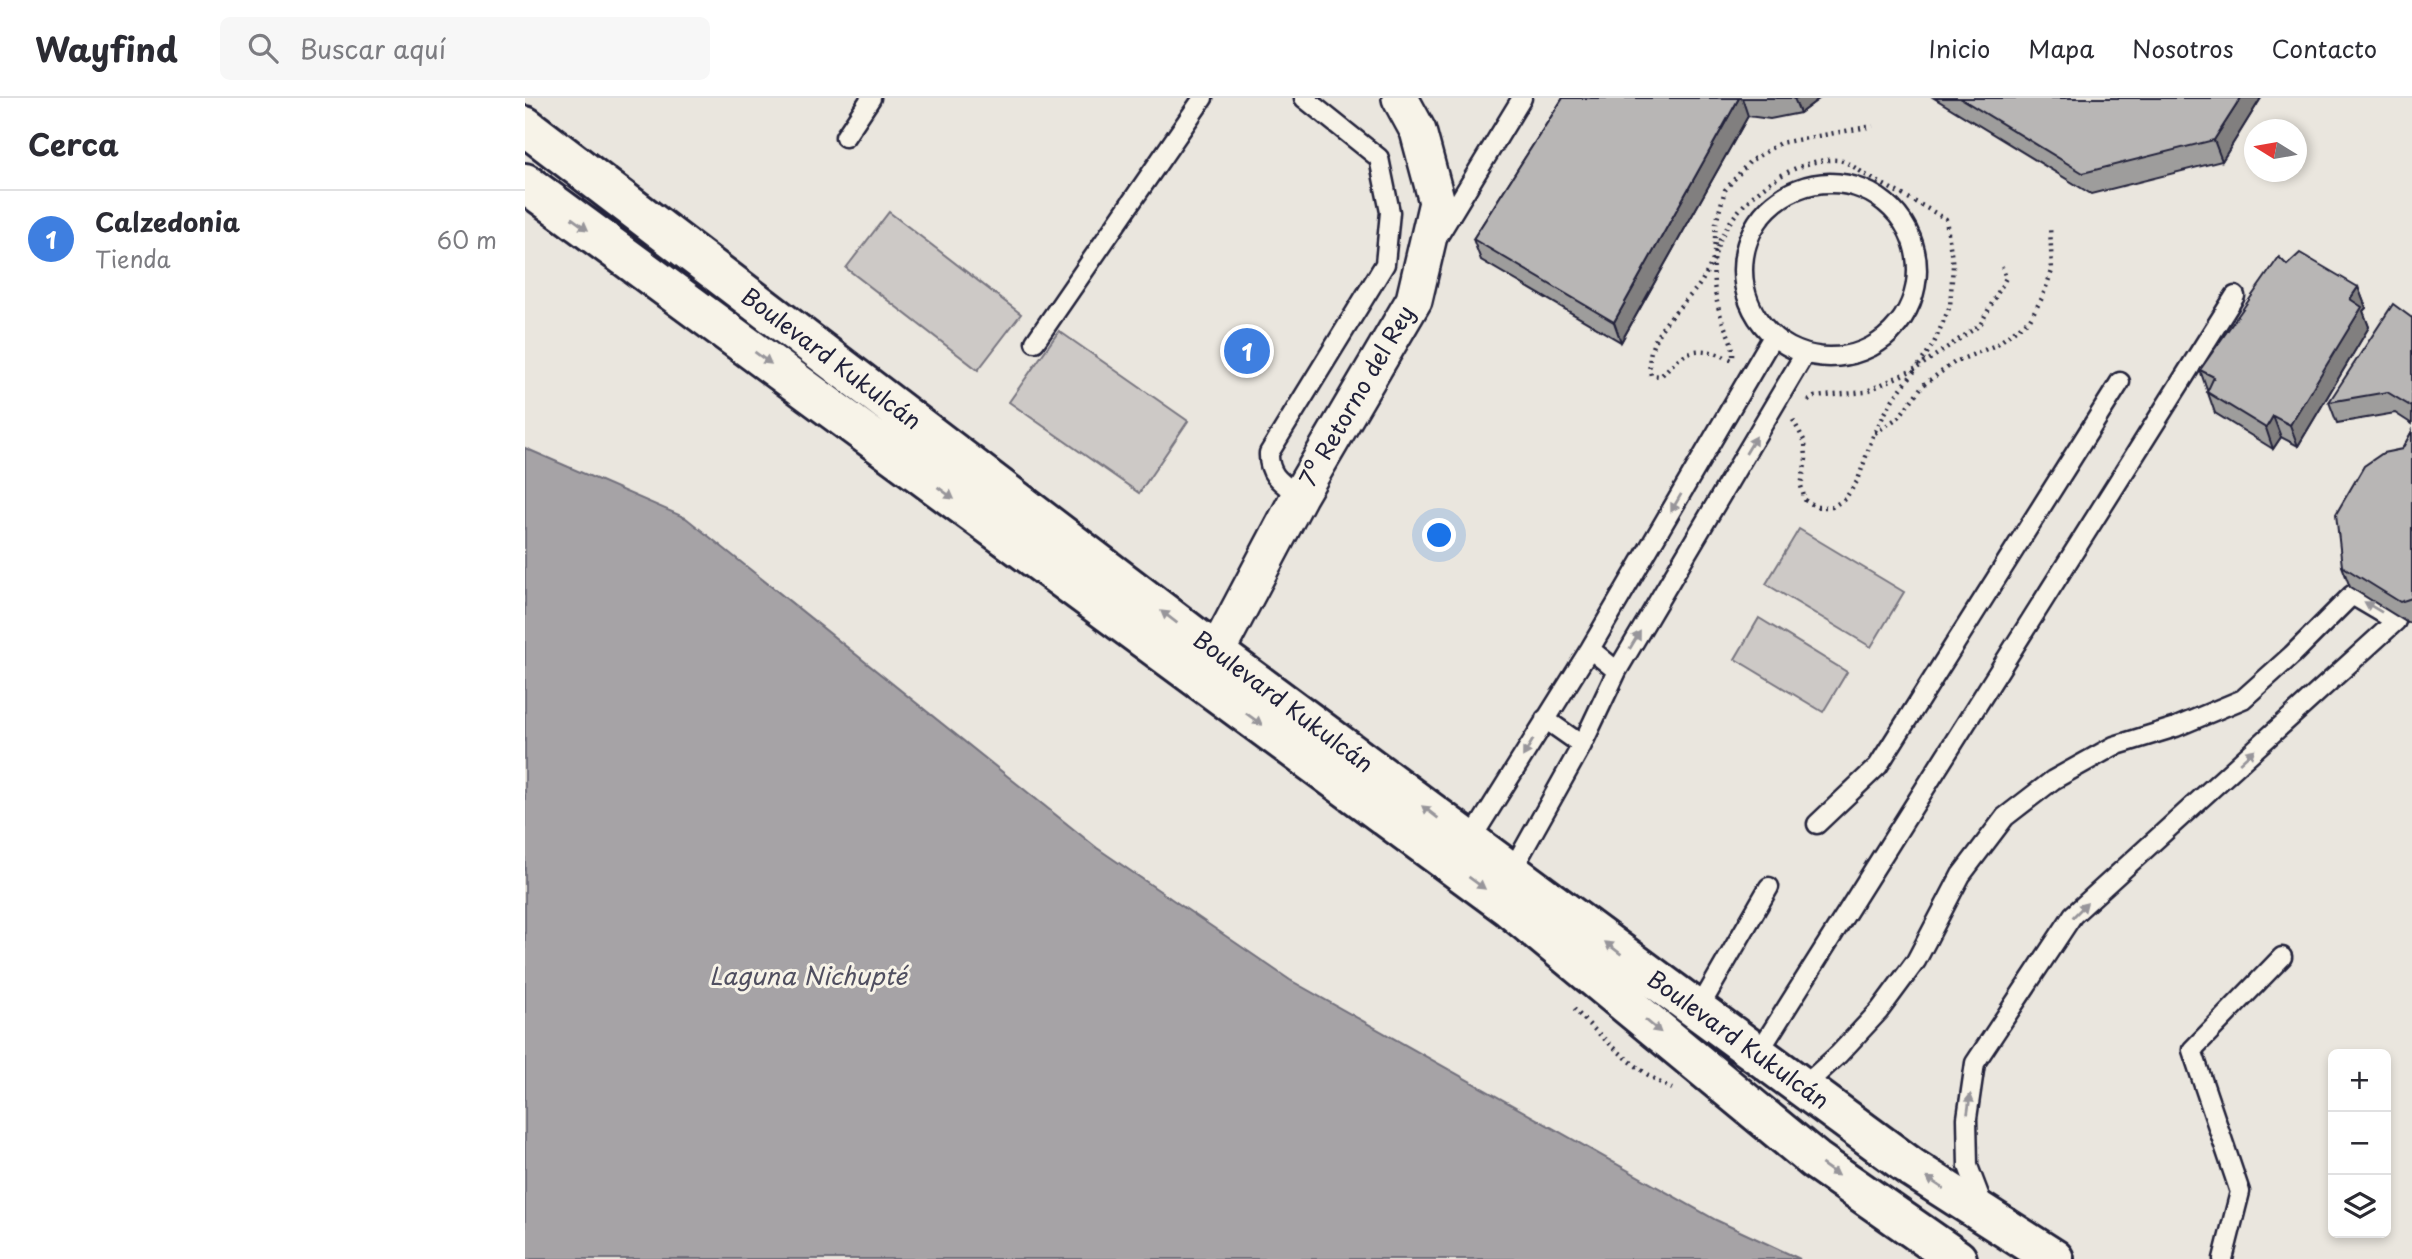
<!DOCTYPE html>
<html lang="es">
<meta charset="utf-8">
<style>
body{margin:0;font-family:"Playpen Sans",sans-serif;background:#f7f7f7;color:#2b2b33}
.controls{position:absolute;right:21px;bottom:21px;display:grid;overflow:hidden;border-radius:10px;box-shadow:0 4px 10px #0003}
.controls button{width:63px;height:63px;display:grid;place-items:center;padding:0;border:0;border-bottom:2px solid #e1e1e2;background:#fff;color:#2b2b33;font:35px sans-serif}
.compass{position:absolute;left:1719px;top:21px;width:63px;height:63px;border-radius:50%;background:#fff;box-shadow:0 4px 10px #0003;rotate:281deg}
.you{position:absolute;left:915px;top:438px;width:24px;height:24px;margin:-18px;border:5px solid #fff;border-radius:50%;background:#1a73e8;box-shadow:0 0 0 10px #1a73e833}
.badge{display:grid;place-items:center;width:46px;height:46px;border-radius:50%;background:#d1495b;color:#fff;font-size:23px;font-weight:700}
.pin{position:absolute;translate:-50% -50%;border:4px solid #fff;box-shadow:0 2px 7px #0006}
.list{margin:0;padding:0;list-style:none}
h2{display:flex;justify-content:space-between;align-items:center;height:91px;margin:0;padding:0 28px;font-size:30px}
h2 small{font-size:23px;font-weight:400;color:#7c7c81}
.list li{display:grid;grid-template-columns:46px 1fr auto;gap:21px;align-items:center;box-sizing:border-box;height:98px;padding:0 28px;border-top:2px solid #e1e1e2}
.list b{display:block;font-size:26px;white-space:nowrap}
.list p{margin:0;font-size:23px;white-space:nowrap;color:#7c7c81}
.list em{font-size:23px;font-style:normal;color:#7c7c81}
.icon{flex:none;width:38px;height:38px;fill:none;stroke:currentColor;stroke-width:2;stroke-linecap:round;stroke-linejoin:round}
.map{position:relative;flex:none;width:1887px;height:1161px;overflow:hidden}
header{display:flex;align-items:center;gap:42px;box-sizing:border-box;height:98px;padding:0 35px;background:#fff;border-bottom:2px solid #e1e1e2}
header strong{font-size:33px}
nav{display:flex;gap:38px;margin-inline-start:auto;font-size:24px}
.search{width:490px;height:63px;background:#f7f7f7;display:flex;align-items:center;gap:18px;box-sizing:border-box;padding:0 24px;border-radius:10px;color:#7c7c81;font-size:26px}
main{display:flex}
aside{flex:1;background:#fff}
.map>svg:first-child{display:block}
.green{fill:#cdc9c6;stroke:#787680;stroke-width:2}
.water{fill:#a6a3a6;stroke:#716f7b;stroke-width:2}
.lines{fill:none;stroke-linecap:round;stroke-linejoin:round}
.lane-casing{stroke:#22223b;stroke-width:23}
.street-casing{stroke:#22223b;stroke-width:40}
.primary-casing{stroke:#22223b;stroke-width:44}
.path{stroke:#22223b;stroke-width:4.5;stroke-dasharray:2 5;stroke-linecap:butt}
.lane{stroke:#f7f3e8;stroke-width:18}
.street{stroke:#f7f3e8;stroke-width:35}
.primary{stroke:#f7f3e8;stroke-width:38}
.wall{fill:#9e9d9c;stroke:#22223b;stroke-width:2}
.shaded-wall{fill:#817f7f;stroke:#22223b;stroke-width:2}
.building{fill:#b8b6b5;stroke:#22223b;stroke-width:2}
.oneway{fill:#97959a}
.labels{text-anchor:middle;stroke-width:6;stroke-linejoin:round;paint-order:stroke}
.street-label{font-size:23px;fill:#22223b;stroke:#f7f3e8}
.water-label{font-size:24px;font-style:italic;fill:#504f60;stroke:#f7f3e8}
</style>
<header>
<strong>Wayfind</strong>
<div class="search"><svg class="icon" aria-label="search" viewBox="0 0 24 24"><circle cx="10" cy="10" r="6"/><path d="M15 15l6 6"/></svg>Buscar aquí</div>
<nav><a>Inicio</a><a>Mapa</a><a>Nosotros</a><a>Contacto</a></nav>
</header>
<main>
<aside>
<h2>Cerca<small></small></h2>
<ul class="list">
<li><span class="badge" style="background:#3f7fe0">1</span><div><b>Calzedonia</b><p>Tienda</p></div><em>60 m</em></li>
</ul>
</aside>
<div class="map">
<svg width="1887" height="1161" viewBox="0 0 1887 1161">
<rect width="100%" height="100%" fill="#eae6de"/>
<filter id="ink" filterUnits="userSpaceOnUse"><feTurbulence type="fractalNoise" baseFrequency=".0143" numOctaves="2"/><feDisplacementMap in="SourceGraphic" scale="14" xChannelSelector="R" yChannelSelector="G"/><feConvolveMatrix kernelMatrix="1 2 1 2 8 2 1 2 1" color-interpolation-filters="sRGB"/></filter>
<g filter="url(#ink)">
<path class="green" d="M364,114l132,102 -43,56 -132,-102z
M534,233l129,90 -49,72 -130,-91z
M1274,431l105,63 -33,55 -105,-63z
M1234,520l88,54 -24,40 -88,-53z"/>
<path class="water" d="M0,350l161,70 411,330 193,132 426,240 84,39h-1275z"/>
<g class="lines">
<defs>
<path id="lane" d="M320,39l26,-39
M1218 172a87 87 0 1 1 174 0a87 87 0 1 1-174 0Z
M915,135l82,-135
M510,244l168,-244
M774,398c-17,-13 -31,-20 -30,-43l116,-189 5,-52 -11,-54 -75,-60
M1065,551l27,22
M1020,621l37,26
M1292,726l61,-58 242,-384
M945,743l120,-192 182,-311
M986,774l71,-127 35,-74 187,-316
M1173,912l71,-123
M1232,957l478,-759
M1277,990l37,-34 40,-43 37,-50 45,-86 44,-58 48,-37 61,-34 62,-19 67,-28 49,-44 60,-60 44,26 -323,294 -98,148 -8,55 1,48 16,42
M1698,1161l17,-67 -48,-142 90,-93"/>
<path id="street" d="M676,578l15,-23 83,-157 115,-196 23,-98 -19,-71 -18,-33"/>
<path id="primary" d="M0,28l691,527 457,339 239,176 142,91
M0,85l985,725 305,252 142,99"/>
</defs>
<use href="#lane" class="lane-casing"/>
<use href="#street" class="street-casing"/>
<use href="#primary" class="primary-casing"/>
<path class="path" d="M1189,154l2,-29 9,-33 25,-29 30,-18 93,-17
M1188,162c-5,10 -10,21 -17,29 -21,24 -54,51 -45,86l10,1c26,-28 36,-32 71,-16
M1208,258c1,-13 -7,-24 -11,-36 -6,-19 -10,-38 -8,-58 5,-50 74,-106 124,-102 9,1 20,10 28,15 27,15 54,29 80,44l7,47 -3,40 -16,37 -17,25 -52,24 -51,5 -9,6
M1268,322l12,22 1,17 -5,27 4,14 12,7h15l13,-8 13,-19 16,-47 19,-34 24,-31 63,-43 26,-47 -4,-11
M1350,335l24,-16 24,-32 32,-23 41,-17 34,-26 12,-21 10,-27 -2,-45
M1049,911c25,26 66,65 98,80"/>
<use href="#lane" class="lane"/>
<use href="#street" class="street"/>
<use href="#primary" class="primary"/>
</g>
<path class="wall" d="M1038,0h257l-20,15 -30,6 -22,-3 -127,226 -140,-82 -8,-21z
M1409,0h327l-39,63 -131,33z
M1762,167l71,22 8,21 -3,3 6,16 -71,119 -17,-9 -8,12 -58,-36 -15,-43z
M1887,220v106l-17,-11 -58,10 -8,-21z
M1887,333v190l-4,2 -58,-36 -8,-21z"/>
<path class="shaded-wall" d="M1214,0h3l6,18 -127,226 -7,-20z
M1269,0h26l-20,15z
M1716,0h20l-39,63 -8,-21z
M1833,189l8,21 -3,3 6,16 -71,119 -8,-21 60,-126z
M1748,318l8,21 -8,12 -7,-21z"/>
<path class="building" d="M1038,0h176l-125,224 -141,-83z
M1435,0h281l-27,42 -131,33z
M1775,155l58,34 -8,12 12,8 -72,118 -17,-9 -7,12 -59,-36 7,-15 -14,-7 79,-113 8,8z
M1868,206l19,14v89l-25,-15 -58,10z
M1887,333v167l-12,4 -58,-36 -6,-52 28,-48 19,-13 19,-4z"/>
<defs><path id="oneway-solid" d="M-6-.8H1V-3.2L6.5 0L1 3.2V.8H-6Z" transform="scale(1.75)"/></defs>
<g class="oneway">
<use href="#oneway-solid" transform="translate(55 126) rotate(36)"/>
<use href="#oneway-solid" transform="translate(238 260) rotate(36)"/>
<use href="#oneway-solid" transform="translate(1226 347) rotate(-59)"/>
<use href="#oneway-solid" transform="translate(421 395) rotate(36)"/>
<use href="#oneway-solid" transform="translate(1151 405) rotate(120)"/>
<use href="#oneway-solid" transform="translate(1848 509) rotate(-149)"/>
<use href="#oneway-solid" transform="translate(644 519) rotate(-143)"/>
<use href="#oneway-solid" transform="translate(1110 542) rotate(-59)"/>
<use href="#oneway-solid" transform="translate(729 621) rotate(36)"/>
<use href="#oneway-solid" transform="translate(1003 650) rotate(121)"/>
<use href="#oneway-solid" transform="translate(1722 658) rotate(-42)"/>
<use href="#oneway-solid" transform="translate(905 714) rotate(-143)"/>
<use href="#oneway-solid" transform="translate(952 785) rotate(36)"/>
<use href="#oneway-solid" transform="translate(1555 812) rotate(-45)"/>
<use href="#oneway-solid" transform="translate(1088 850) rotate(-143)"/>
<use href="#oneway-solid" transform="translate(1128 928) rotate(40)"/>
<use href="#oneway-solid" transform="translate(1444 1006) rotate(-82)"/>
<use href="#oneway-solid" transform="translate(1305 1072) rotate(35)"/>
<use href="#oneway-solid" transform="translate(1410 1085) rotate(-147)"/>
</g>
</g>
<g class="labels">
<g class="street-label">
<text transform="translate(306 261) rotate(37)" y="8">Boulevard Kukulcán</text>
<text transform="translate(832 298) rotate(-60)" y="8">7º Retorno del Rey</text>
<text transform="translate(758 604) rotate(37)" y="8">Boulevard Kukulcán</text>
<text transform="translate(1213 942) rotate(36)" y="8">Boulevard Kukulcán</text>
</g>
<g class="water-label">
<text x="283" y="887">Laguna Nichupté</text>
</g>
</g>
</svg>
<div class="controls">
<button>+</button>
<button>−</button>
<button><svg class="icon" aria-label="layers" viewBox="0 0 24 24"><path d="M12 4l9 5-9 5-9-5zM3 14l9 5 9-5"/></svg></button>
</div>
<svg class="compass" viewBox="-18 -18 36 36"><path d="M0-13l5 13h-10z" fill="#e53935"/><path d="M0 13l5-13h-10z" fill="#7c7c81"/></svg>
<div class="you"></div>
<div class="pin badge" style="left:722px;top:253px;background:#3f7fe0">1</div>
</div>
</main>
